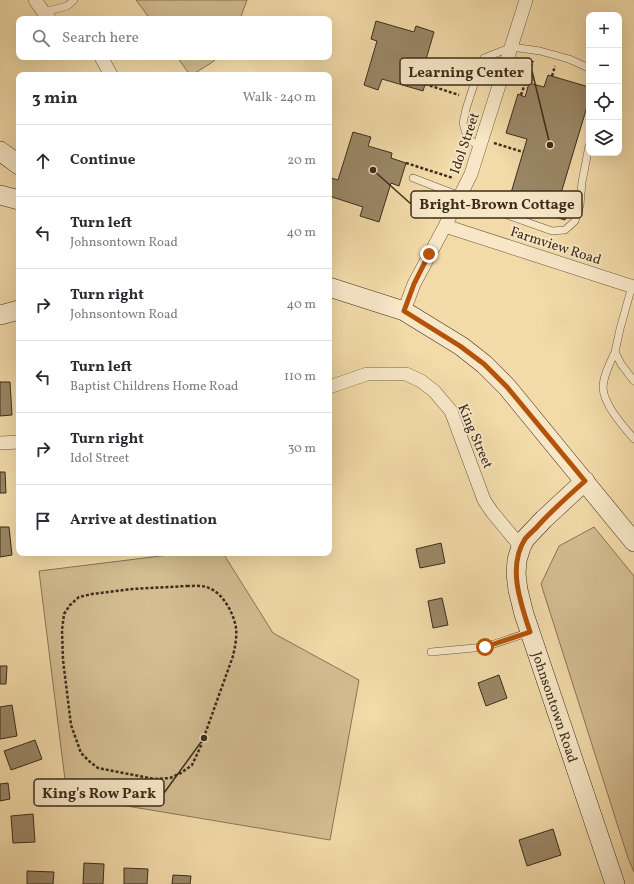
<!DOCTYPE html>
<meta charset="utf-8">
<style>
body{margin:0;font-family:Vollkorn,serif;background:#f7f7f7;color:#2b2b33}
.controls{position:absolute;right:12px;top:12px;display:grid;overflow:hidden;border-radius:8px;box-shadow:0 4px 16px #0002}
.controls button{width:36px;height:36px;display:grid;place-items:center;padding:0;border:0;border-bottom:1px solid #e1e1e2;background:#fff;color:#2b2b33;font:20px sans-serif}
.stop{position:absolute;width:12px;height:12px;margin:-9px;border:3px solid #b45309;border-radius:50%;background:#fff}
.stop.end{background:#b45309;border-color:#fff;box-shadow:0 1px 4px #0008}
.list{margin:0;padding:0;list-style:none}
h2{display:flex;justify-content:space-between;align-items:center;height:52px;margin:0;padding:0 16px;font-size:17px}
h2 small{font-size:13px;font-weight:400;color:#7c7c81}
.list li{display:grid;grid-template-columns:26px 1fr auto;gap:12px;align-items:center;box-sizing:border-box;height:72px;padding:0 16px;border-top:1px solid #e1e1e2}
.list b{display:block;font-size:15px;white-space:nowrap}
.list p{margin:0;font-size:13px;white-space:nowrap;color:#7c7c81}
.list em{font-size:13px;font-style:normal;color:#7c7c81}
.icon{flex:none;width:22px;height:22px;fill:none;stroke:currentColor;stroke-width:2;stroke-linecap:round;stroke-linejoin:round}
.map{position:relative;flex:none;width:634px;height:884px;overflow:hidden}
.search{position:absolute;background:#fff;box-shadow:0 4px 16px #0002;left:16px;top:16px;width:316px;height:44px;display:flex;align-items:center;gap:10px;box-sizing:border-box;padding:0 14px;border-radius:8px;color:#7c7c81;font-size:15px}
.panel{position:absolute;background:#fff;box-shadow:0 4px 16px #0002;left:16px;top:72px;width:316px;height:484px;border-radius:8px}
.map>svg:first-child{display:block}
.green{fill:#d3bd91;stroke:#877557}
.building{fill:#9a8766;stroke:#3b2d1d}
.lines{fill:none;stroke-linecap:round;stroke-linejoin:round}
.lane-casing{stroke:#695840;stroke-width:8}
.street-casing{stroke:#695840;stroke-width:14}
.secondary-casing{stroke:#3b2d1d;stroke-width:20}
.path{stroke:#3b2d1d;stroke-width:2.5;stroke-dasharray:3 2;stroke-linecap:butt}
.lane{stroke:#f7e7c7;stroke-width:7}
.street{stroke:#f7e7c7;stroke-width:13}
.secondary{stroke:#f7e7c7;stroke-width:19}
.route{stroke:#b45309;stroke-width:5}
.labels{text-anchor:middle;stroke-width:3.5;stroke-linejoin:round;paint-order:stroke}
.street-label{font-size:14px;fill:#3b2d1d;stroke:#f7e7c7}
.leader{fill:none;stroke:#3b2d1d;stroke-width:1.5}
.callout-dot{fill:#3b2d1d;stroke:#f7e7c7;stroke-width:1.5}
.callout{fill:#f7e7c7;stroke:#3b2d1d;stroke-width:1.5}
.callout-label{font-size:15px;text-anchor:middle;font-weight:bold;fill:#3b2d1d}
</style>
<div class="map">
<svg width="634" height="884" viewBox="0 0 634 884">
<rect width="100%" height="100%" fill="#f2daa9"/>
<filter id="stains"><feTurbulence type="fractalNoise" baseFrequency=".005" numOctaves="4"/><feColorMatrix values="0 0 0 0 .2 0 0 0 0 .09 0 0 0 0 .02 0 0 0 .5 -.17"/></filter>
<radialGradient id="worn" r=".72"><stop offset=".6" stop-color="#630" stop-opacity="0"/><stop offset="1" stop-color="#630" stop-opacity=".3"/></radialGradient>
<path class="green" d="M136,0h111l-7,19h-90z
M177,57h40l-3,4 -22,14h-2z
M594,527l40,49v296l-6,-14 -87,-274 18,-38z
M185,553h38l50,80 86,47 -29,160 -263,-44 -28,-225z"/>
<path class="building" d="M376,21l38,11 2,-6 18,6 -12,41 6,2 -5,16 -41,-12 -4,11 -14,-5 13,-44 -6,-2z
M548,75l41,12v13l-30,100 11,3 -5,17 -57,-17 19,-64 -21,-6 12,-39 7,3 4,-14 15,4z
M353,132l18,5 -3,9 24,7 -1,5 15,5 -7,23 -8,-3 -12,39 -19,-6 3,-9 -34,-11v-13l2,-5 7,2z
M0,382h10l2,33 -12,1z
M0,472h5l1,21h-6z
M0,527h9l3,28 -12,2z
M441,543l4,20 -25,5 -4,-19z
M442,598l6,27 -15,3 -5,-27z
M0,666h7l-1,18h-6z
M499,675l8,23 -21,8 -8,-23z
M12,705l5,31 -17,3v-32z
M35,740l7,19 -31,11 -7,-19z
M8,783l2,16 -10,2v-17z
M33,814l2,28 -22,1 -2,-27z
M553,829l8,26 -34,11 -8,-26z
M84,863l20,1 -1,20h-20z
M124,868l24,1 -1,15h-23z
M27,871l27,1 -1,12h-26z
M173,875l18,1 -1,8h-18z"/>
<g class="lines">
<defs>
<path id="lane" d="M44,12l23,-6 7,-6
M480,148l-13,-11 -4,-14 3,-14 12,-37 6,-14 28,-11 28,4 29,8 20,9
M413,178l47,18 16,8 76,27 13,-1 10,-9 5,-16 2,-23 7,-36
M632,286l-12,43 -5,23 6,12 13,17
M615,352c-5,11 -12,24 -12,36 1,17 20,38 31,51
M431,652l54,-5 45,-15"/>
<path id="street" d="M35,0l12,17 3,2
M101,57l10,18
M445,226l189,61
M404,311l10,-27 31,-58 26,-52 55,-174
M329,387l38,-13h39l15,7 13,10 17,20 33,89 8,12 29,35
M0,443l19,-1"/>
<g id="secondary">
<path d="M0,151l19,14"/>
<path d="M0,195l19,5"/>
<path d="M329,287l75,24 57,35 23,18 23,23 127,155"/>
<path d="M0,315l19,-5"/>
<path id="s1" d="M585,481l-41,38 -19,20 -4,8 -4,13 -1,14 2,16 6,24 91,270"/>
</g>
</defs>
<use href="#lane" class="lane-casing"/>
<use href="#street" class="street-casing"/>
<use href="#secondary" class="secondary-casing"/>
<path class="path" d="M552,76l3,-10
M425,84l34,11
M521,95l12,-34
M494,143l29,9
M406,163l47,15
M187,586c7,0 16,-1 22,2 14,5 25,26 27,40 1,9 -1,19 -3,28l-33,92 -8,17 -11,8 -11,5 -15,1 -42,-8 -15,-3 -9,-7 -8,-8 -10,-28 -8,-65 -1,-30 2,-16 6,-9 9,-8 13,-3 40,-5z"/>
<use href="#lane" class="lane"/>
<use href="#street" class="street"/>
<use href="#secondary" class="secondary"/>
</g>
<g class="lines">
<path class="route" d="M429,254l-15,30 -10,27 56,35 24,18 23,23 78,94c-17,15 -34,30 -49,47 -4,4 -8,7 -11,11 -18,28 -4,65 5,93l-45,15"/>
</g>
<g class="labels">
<g class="street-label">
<text transform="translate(464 143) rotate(-71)" y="5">Idol Street</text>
<text transform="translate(556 245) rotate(18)" y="5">Farmview Road</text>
<text transform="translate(476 436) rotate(67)" y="5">King Street</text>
<text dy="5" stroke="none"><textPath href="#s1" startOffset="259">Johnsontown Road</textPath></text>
</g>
</g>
<path class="leader" d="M550 145L532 71M373 170L411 204M204 738L164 793"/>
<g class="callout-dot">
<circle cx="550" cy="145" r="4"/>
<circle cx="373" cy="170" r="4"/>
<circle cx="204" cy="738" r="4"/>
</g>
<g class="callout">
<rect x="400" y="58" width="132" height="27" rx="4"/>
<rect x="411" y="191" width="171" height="27" rx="4"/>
<rect x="34" y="779" width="130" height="27" rx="4"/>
</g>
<g class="callout-label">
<text x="466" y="77">Learning Center</text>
<text x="497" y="209">Bright-Brown Cottage</text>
<text x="99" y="798">King's Row Park</text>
</g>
<rect width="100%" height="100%" filter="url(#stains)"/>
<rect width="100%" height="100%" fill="url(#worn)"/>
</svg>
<div class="controls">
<button>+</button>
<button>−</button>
<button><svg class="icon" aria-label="locate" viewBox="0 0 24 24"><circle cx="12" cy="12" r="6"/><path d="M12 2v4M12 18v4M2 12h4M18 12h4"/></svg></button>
<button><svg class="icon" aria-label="layers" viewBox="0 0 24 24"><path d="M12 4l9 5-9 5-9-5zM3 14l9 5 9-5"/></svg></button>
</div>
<div class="stop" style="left:485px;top:647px"></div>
<div class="stop end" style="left:429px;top:254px"></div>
<div class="search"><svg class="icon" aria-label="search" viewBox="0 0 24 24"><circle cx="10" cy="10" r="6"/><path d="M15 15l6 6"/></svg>Search here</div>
<section class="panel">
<h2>3 min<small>Walk · 240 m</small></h2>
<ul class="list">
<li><svg class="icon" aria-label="ahead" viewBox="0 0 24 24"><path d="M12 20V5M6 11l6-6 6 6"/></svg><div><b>Continue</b></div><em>20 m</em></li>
<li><svg class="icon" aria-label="left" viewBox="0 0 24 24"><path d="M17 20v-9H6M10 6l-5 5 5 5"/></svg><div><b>Turn left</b><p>Johnsontown Road</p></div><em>40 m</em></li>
<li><svg class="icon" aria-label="right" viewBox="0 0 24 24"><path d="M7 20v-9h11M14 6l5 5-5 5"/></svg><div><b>Turn right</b><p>Johnsontown Road</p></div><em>40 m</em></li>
<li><svg class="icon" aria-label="left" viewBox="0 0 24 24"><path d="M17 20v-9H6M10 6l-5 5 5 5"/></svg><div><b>Turn left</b><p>Baptist Childrens Home Road</p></div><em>110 m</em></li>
<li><svg class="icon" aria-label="right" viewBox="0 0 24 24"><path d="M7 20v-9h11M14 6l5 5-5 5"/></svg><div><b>Turn right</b><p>Idol Street</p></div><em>30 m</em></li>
<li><svg class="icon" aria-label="arrive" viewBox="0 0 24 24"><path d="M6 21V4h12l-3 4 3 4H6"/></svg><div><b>Arrive at destination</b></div></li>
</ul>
</section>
</div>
